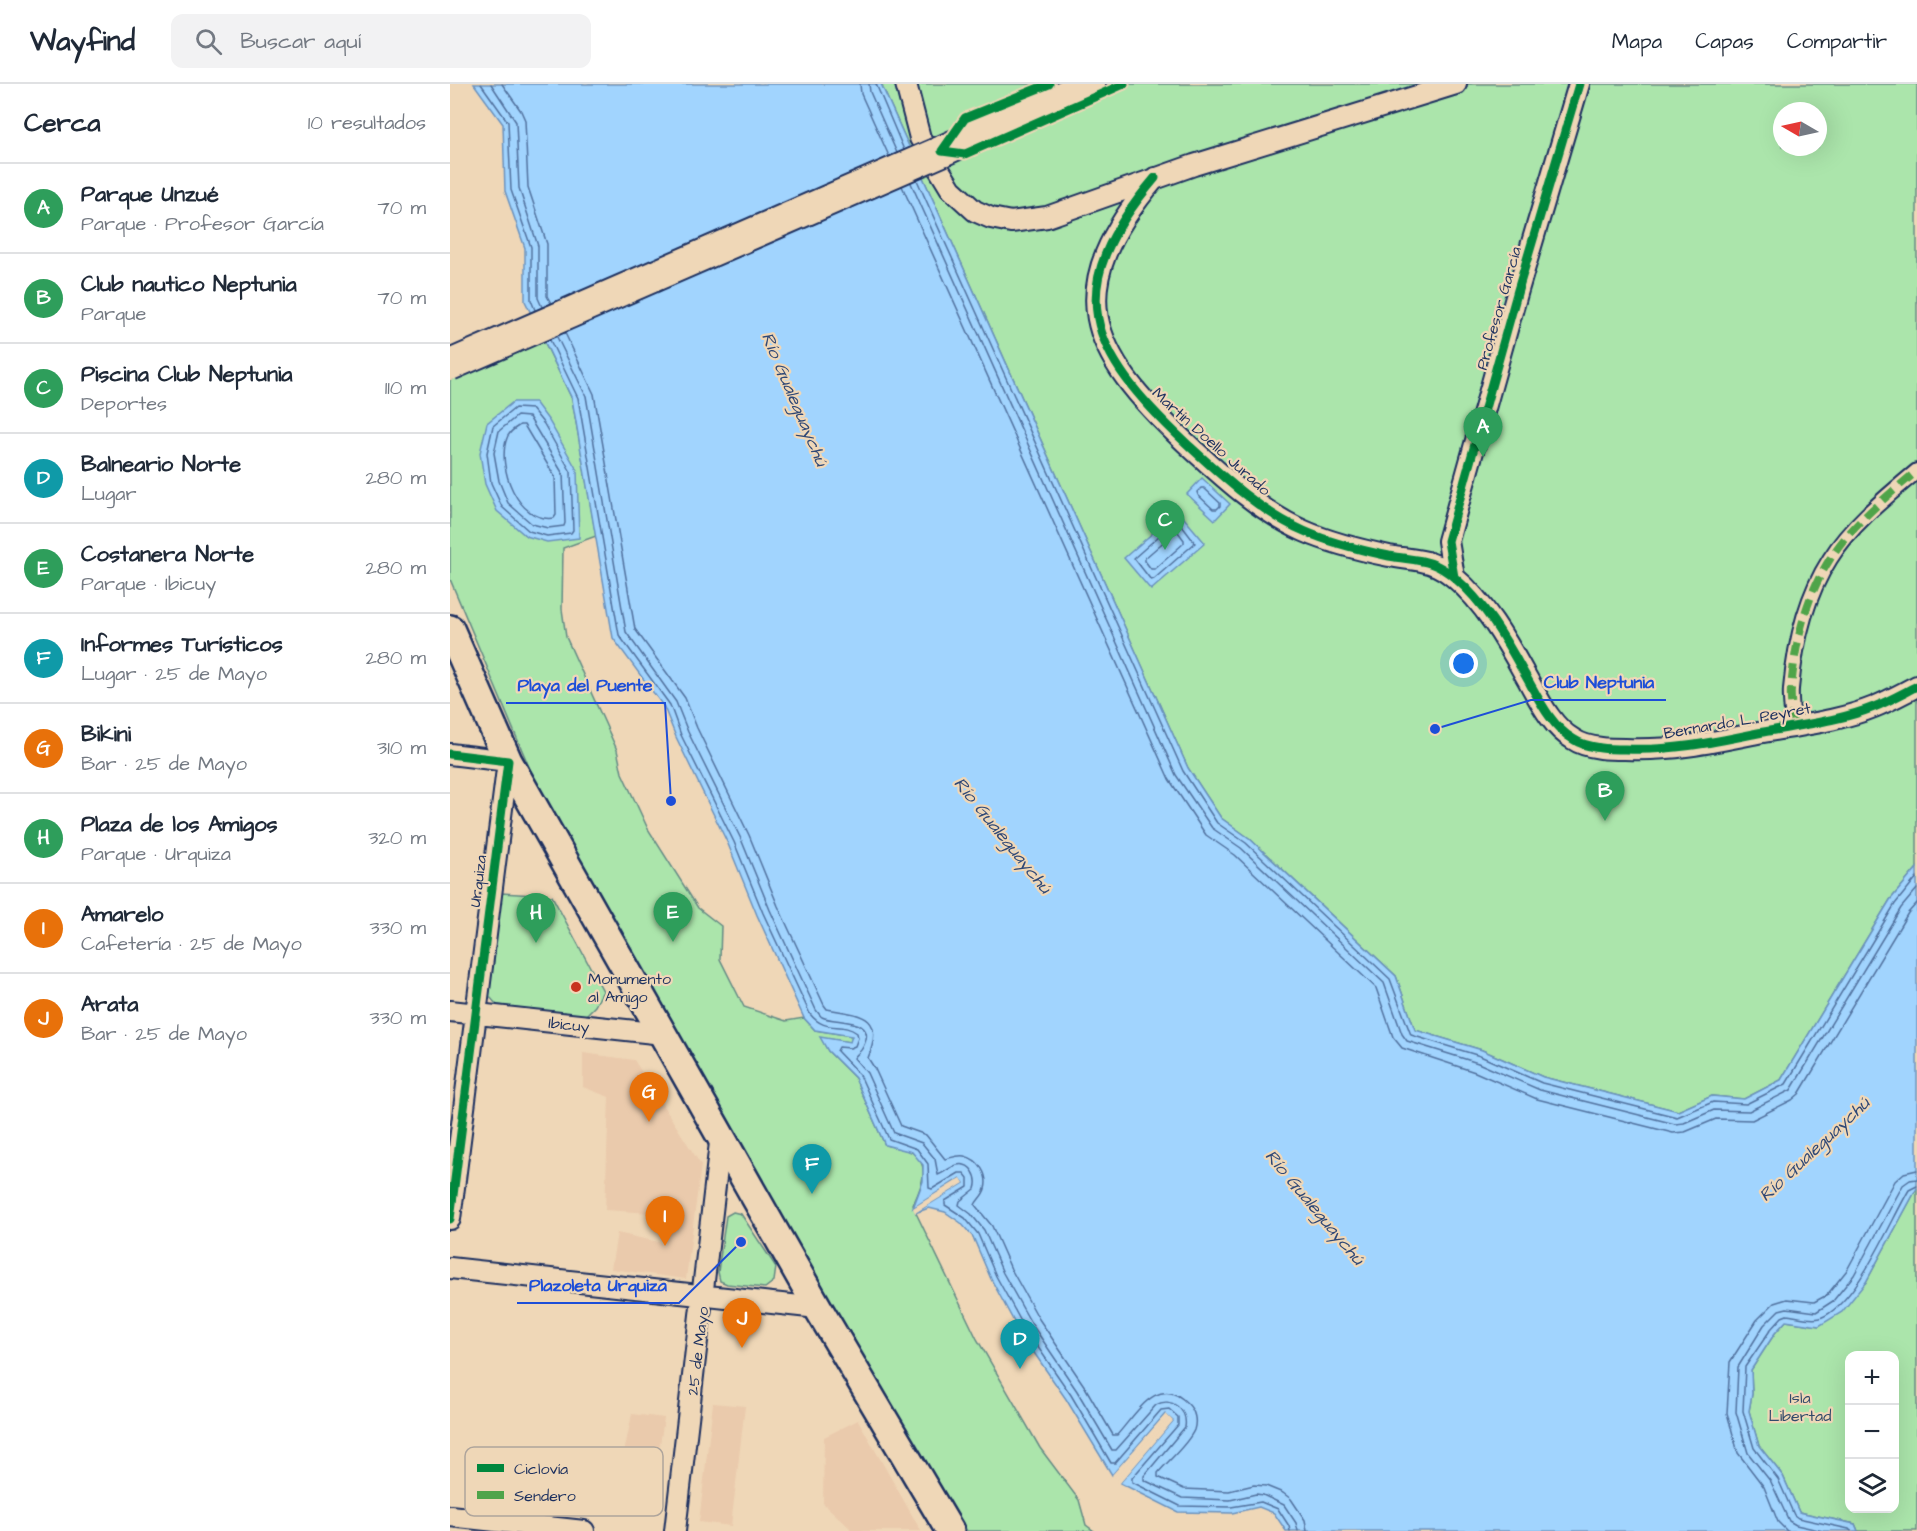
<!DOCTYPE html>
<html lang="es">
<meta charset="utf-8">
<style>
body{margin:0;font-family:"Architects Daughter",sans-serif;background:#f2f2f3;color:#1f2937}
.controls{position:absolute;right:18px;bottom:18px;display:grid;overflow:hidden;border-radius:12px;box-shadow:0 6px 24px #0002}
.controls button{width:54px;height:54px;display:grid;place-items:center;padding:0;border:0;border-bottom:2px solid #e0e1e3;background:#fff;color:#1f2937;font:30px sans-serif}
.compass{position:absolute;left:1323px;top:18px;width:54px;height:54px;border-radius:50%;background:#fff;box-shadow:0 6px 24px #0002;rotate:279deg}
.you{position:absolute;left:1014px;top:580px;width:21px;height:21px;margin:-15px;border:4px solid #fff;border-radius:50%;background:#1a73e8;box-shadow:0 0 0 9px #1a73e833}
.badge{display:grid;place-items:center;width:39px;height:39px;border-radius:50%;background:#c8321e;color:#fff;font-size:20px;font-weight:700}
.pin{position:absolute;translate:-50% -50px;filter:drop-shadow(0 2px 3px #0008)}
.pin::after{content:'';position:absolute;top:32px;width:21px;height:18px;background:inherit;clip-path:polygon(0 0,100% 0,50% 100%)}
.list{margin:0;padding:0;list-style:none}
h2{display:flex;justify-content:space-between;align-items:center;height:78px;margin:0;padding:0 24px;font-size:26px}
h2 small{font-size:20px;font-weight:400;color:#747a83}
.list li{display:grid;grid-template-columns:39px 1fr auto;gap:18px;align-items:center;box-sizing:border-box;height:90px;padding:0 24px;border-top:2px solid #e0e1e3}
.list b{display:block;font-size:22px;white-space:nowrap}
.list p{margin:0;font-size:20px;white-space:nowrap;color:#747a83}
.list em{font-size:20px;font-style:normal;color:#747a83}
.icon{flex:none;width:33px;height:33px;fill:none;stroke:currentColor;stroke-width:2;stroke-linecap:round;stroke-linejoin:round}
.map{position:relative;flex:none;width:1467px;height:1447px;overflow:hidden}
header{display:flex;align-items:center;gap:36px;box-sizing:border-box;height:84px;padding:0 30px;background:#fff;border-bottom:2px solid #e0e1e3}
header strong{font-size:28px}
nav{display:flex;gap:33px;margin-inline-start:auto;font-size:21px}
.search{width:420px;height:54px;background:#f2f2f3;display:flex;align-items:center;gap:15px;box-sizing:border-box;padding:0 21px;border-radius:12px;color:#747a83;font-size:22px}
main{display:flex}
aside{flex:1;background:#fff}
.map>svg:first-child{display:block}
.built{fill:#eacaac}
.green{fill:#abe5ab;stroke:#638a84;stroke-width:1.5;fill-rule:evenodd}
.water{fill:#a1d4fe;stroke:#6b92be;stroke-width:1.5}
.pier{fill:#efd7b7}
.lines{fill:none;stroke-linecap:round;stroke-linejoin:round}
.shore{stroke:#51719e;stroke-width:1.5}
.pedestrian-casing{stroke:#1b2f5e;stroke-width:18}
.minor-casing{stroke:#1b2f5e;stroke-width:24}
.secondary-casing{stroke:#1b2f5e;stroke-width:32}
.primary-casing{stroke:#1b2f5e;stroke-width:34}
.pedestrian{stroke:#efd7b7;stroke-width:14}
.minor{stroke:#efd7b7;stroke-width:20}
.secondary{stroke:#efd7b7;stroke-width:27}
.primary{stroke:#efd7b7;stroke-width:30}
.primary-bridge-casing{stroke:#1b2f5e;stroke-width:34;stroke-linecap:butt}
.primary-bridge{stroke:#efd7b7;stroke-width:30}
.quiet{stroke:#4fa44a;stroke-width:8;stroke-dasharray:15 8;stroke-linecap:butt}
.cycleway-casing{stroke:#efd7b7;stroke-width:13}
.cycleway{stroke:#00873e;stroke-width:9}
.poi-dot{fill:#c8321e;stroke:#efd7b7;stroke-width:2}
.labels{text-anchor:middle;stroke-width:4.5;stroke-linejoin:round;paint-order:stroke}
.street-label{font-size:16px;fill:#1b2f5e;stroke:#efd7b7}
.poi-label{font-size:16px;fill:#1b2f5e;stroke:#efd7b7;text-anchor:start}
.park-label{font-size:16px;fill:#314a6a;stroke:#efd7b7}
.water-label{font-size:18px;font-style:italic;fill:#2f4876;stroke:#efd7b7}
.key{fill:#efd7b7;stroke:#afa59c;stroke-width:1.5}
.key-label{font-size:16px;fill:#1b2f5e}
.leader{fill:none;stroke:#1d4ed8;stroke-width:2}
.callout-dot{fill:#1d4ed8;stroke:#efd7b7;stroke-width:2}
.callout-label{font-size:18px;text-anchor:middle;font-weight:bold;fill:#1d4ed8;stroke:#efd7b7;stroke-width:4.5;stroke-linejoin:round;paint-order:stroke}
</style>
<header>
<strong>Wayfind</strong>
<div class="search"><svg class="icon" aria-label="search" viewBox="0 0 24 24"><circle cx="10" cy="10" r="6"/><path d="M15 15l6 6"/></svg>Buscar aquí</div>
<nav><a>Mapa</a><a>Capas</a><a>Compartir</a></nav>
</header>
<main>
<aside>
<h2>Cerca<small>10 resultados</small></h2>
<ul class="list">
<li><span class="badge" style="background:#2e9e5b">A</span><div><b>Parque Unzué</b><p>Parque · Profesor García</p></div><em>70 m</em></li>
<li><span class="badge" style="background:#2e9e5b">B</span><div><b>Club nautico Neptunia</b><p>Parque</p></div><em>70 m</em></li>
<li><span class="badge" style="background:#2e9e5b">C</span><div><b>Piscina Club Neptunia</b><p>Deportes</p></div><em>110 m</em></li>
<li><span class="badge" style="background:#0f9aa8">D</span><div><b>Balneario Norte</b><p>Lugar</p></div><em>280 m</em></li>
<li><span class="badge" style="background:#2e9e5b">E</span><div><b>Costanera Norte</b><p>Parque · Ibicuy</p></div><em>280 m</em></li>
<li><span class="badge" style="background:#0f9aa8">F</span><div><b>Informes Turísticos</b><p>Lugar · 25 de Mayo</p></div><em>280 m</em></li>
<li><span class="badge" style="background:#e8710a">G</span><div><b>Bikini</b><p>Bar · 25 de Mayo</p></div><em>310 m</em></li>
<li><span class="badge" style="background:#2e9e5b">H</span><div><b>Plaza de los Amigos</b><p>Parque · Urquiza</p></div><em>320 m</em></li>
<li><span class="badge" style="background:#e8710a">I</span><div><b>Amarelo</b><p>Cafetería · 25 de Mayo</p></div><em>330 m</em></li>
<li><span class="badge" style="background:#e8710a">J</span><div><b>Arata</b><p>Bar · 25 de Mayo</p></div><em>330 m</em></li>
</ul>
</aside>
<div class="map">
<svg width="1467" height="1447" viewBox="0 0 1467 1447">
<rect width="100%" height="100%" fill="#efd7b7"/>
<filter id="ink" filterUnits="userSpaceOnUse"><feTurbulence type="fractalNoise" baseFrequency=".0167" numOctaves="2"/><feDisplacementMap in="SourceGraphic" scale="12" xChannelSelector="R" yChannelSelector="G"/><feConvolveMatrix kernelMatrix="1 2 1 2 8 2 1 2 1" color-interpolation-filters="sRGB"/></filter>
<g filter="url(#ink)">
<path class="built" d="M133,969l51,7 67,105 -15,114 -75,-10 6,-36 46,10 3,-29 -61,-4 4,-113 -26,-10z
M263,1319l32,3 -14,120 -32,-4z
M182,1330l32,4 -14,95 -38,-2z
M408,1336l63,111h-71v-3l-27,-25 1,-66z"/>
<path class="green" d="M431,0h1036v784l-27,32 -109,180 -37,19 -32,-3 -34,15 -135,-34 -61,-27 -67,-20 -19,-54 -147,-138 -28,-20 -33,-50zM1332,27h36v36h-36z
M93,255l29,60 24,137 -33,12 -1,61 4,28 51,113 5,23 26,56 50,79 23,18 -1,33 24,48 42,14 18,-3 11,12 37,6 -1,6 -30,-4 7,13 27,27 30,67c7,2 21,3 28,8 19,13 7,36 0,52l3,8 61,126 63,109 39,52 7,25 8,6h-127l-44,-67 -388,-683 -85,-202v-199z
M51,809l51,3 51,95 -8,15 -10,10 -88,-11 -8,-9z
M1467,1104v343h-59l-3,-7 -56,-12 -16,-36 -24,-30 -10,-35 3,-17 -1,-24 24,-37 11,-12 33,5 47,-44zM1400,1272h44v152h-44z
M283,1128l8,2 35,53 -2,14 -9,7 -38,-4 -7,-3 -2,-9 8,-56z"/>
<path class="water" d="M24,0h407l307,684 33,50 28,20 147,138 19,54 67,20 61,27 135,34 34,-15 32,3 37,-19 109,-180 27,-32v320l-51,94 -24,30 -23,14 -33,-5 -11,12 -24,37 1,24 -3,17 10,35 24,30 16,36 56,12 3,7h-572l-12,-18 -15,-6 -27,6 -54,-1 -58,-29 53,-62 -8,-7 -53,61 -46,-76 -47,-68 -28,-52 -18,-42 -12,-14 -16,-11 -16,-4 -14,5 49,-30 -4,-5 -47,30 10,-27v-16l-11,-13 -27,-7 -30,-67 -27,-27 -8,-14 30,5 2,-6 -37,-6 -11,-12 -47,-103 -29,-71 -52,-107 -12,-30 -51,-69 -41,-239 -47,-98v-53l-20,-57 -2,-67z
M63,318h22l14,19 28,49 2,68 -32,4 -21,-6 -29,-25 -12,-27 -5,-31 7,-30z
M752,394l28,26 -15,16 -28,-26z
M728,427l27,32 -54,47 -27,-32z"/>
<path class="pier" d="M511,1094l3,5 -49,30 -2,-5z
M716,1330l7,7 -53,62 -2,-2 51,-60 -3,-3 -52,59 -2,-2z"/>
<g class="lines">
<path class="shore" d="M31,0l27,38 3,68 20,57v53l4,10
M41,0l25,38 3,66 19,58v52l4,9
M52,0l19,27 4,9 3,67 19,57v52l4,7
M410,0l1,10 28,62
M419,0l1,8 27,61
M426,0l28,66
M467,96l266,591 34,52 29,20 144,136 21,56 69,21 62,27 135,34 36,-15 33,2 40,-20 109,-180 22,-27
M461,99l265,592 36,53 29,20 143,135 18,51 5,7 71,22 62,27 135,34 9,-1 30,-13 35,1 42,-21 110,-182 16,-19
M452,102l267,593 37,56 29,20 141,133 17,49 9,11 73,24 62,27 136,34 12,-1 31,-13 36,1 40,-20 7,-6 109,-181 9,-10
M115,249l29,61 41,235 50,69 12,30 52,107 29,71 46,99 3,4c36,6 58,7 41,49l7,11 26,57 25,9 19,24c6,-1 12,-4 19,-3 15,3 25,19 21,33 -2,7 -8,11 -10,16l17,21 19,43 28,50 46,68 28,48h4c19,-21 42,-63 71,-31 7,7 9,17 6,26 -6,14 -26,31 -36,43v4l26,12 45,2 25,-6 12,1 17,7 8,6 14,21 2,11
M107,253l29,59 40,236 50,70 12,30 53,107 29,71 46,100c1,1 5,7 6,7 13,7 57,-1 41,30 -2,5 -7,7 -9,11l13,15 27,60 28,10 13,16 3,16c6,-2 12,-8 19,-10 14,-3 22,12 18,24l-15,12 -1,4 12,9 13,16 19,43 28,50 46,68 35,59h4l40,-45c15,-9 32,5 29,22l-41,49v4l38,18 48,2 26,-6 7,1 21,10 12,18 2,8
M100,256l28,58 41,237 51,70 11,30 53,107 29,71 47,101c16,20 31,7 47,19l1,5 -3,8 -5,2 -11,-1 -2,4 23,24 29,64 28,10 11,15 1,24 3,1 27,-16h5l4,5v9l-23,14v4l20,13 13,16 18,42 28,51 47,68 40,68h4l46,-53 8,-1 9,8v8l-46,53v4l48,24 51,1 30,-5 17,7 11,17 1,5
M65,324l17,1 12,15 27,48 2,58 -2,3 -24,3 -18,-5 -27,-24 -11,-24 -4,-30 6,-27z
M67,332l12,1 34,57 2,49 -1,3 -16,2 -16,-4 -24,-21 -9,-22 -5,-28 5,-22z
M70,341h4l31,52 1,38 -2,3c-36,6 -58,-52 -47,-80 2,-6 8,-10 13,-13z
M751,404h3l16,15v3l-3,3h-4l-15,-14 -1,-3z
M726,437l3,1 16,21 -41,36 -3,1 -17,-22z
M725,448h3l6,8v3l-29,26h-4l-6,-8v-3z
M1337,1447l-9,-9 -14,-35 -26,-34 -11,-40 3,-51 27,-42 17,-17 13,-4 27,3 13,-7 20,-25 48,-89 9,-8 13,-3
M1373,1447l-27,-6 -7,-4 -18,-39 -23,-29 -12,-41 2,-45 26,-42 15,-15 8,-2 29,4 17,-11 21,-26 49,-90 7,-5 7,-1
M1401,1447l-2,-2 -51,-11 -4,-3 -16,-36 -24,-31 -11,-37 2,-44 26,-38 11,-12 5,-2c9,1 24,6 33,3 37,-14 69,-94 89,-128l8,-4"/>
<defs>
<path id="pedestrian" d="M1343,642c0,-12 -3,-25 -2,-37 4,-45 14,-91 39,-130 21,-34 56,-62 87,-88"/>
<path id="minor" d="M456,0l14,54 31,51 24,22 16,7 20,4 36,-5 147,-52 262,-81
M705,94c-95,112 -68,172 31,265 36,33 73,68 118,88 27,12 56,19 85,25 28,5 43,2 66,22 29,24 51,62 69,95 13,22 26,53 49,66 7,5 20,8 28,9 7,1 16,1 24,1 45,2 84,-6 128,-15 40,-8 84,-12 121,-27 15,-6 29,-14 43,-21
M1004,493l-6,-36 70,-251 61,-206
M0,670l58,7 -58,458
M0,927l213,23
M0,1184l368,40
M0,1432l134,15
M225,1447l46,-397"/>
<path id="secondary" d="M0,545l58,132 310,547 132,223"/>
<path id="primary" d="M492,67l148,-67"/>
</defs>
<use href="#pedestrian" class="pedestrian-casing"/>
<use href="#minor" class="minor-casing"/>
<use href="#secondary" class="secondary-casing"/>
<use href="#primary" class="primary-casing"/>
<use href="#pedestrian" class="pedestrian"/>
<use href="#minor" class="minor"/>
<use href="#secondary" class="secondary"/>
<use href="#primary" class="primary"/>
<defs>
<path id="primary-bridge" d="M0,281l492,-214"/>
</defs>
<use href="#primary-bridge" class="primary-bridge-casing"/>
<use href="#primary-bridge" class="primary-bridge"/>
<path class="quiet" d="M1343,642c0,-12 -3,-25 -2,-37 4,-45 14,-91 39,-130 21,-34 56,-62 87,-88"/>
<defs>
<path id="cycleway" d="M599,0l-84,34 -23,33 23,3 159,-70
M705,94c-95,112 -68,172 31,265 36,33 73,68 118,88 27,12 56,19 85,25 28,5 43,2 66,22 29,24 51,62 69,95 13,22 26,53 49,66 7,5 20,8 28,9 7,1 16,1 24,1 45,2 84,-6 128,-15 40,-8 84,-12 121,-27 15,-6 29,-14 43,-21
M1004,493l-6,-36 70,-251 61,-206
M0,670l58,7 -58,458"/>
</defs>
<use href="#cycleway" class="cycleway-casing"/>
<use href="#cycleway" class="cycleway"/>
</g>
</g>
<circle class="poi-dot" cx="126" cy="903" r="6"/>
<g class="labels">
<g class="street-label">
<text transform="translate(1048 224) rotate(-74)" y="6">Profesor García</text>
<text transform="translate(762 357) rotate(42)" y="6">Martín Doello Jurado</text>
<text transform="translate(1287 636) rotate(-10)" y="6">Bernardo L. Peyret</text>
<text transform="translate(27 797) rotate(-83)" y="6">Urquiza</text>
<text transform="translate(119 940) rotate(6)" y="6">Ibicuy</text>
<text transform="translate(247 1267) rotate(-83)" y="6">25 de Mayo</text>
</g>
<g class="poi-label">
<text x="138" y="900">Monumento<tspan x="138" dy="18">al Amigo</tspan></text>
</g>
<g class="park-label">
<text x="1350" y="1319">Isla<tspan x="1350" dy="18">Libertad</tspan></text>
</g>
<g class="water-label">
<text transform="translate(345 315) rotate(67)" y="6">Río Gualeguaychú</text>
<text transform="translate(553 751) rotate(51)" y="6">Río Gualeguaychú</text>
<text transform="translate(1364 1065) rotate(-43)" y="6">Río Gualeguaychú</text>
<text transform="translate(865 1123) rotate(50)" y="6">Río Gualeguaychú</text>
</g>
</g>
<rect x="15" y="1363" width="198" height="69" rx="9" class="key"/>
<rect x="27" y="1380" width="27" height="8" fill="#00873e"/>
<rect x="27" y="1407" width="27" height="8" fill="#4fa44a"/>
<g class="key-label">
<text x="64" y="1390">Ciclovía</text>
<text x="64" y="1417">Sendero</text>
</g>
<path class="leader" d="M985 645L1081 616H1216M221 717L215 619H56M291 1158L229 1219H67"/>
<g class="callout-dot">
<circle cx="985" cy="645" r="6"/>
<circle cx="221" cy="717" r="6"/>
<circle cx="291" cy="1158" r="6"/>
</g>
<g class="callout-label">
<text x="1149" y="604">Club Neptunia</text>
<text x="135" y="607">Playa del Puente</text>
<text x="148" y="1207">Plazoleta Urquiza</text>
</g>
</svg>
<div class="controls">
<button>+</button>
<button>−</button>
<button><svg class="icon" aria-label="layers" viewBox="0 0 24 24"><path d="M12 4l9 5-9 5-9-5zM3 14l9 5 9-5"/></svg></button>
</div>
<svg class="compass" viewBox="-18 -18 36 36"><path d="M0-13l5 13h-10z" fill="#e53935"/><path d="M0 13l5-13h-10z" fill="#747a83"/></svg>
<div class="you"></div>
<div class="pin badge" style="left:1033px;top:373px;background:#2e9e5b">A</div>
<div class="pin badge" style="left:1155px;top:737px;background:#2e9e5b">B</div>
<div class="pin badge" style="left:715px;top:466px;background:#2e9e5b">C</div>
<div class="pin badge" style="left:570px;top:1285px;background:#0f9aa8">D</div>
<div class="pin badge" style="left:223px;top:858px;background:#2e9e5b">E</div>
<div class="pin badge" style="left:362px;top:1110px;background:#0f9aa8">F</div>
<div class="pin badge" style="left:199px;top:1038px;background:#e8710a">G</div>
<div class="pin badge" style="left:86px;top:859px;background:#2e9e5b">H</div>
<div class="pin badge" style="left:215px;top:1162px;background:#e8710a">I</div>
<div class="pin badge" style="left:292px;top:1264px;background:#e8710a">J</div>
</div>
</main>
